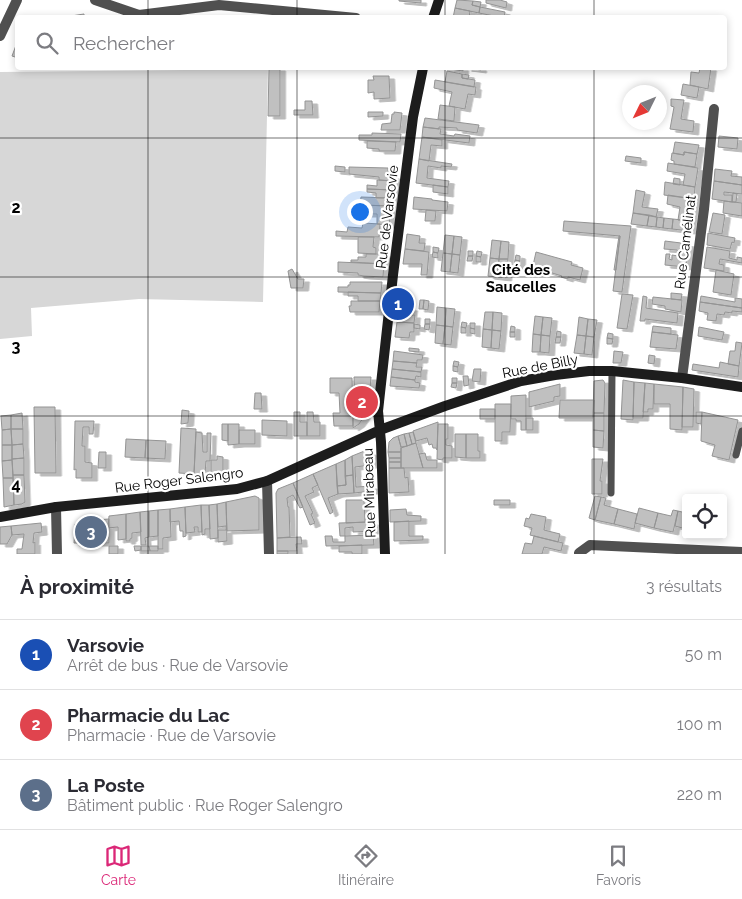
<!DOCTYPE html>
<html lang="fr">
<meta charset="utf-8">
<style>
body{margin:0;font-family:Raleway,sans-serif;background:#f7f7f7;color:#2b2b33}
.controls{position:absolute;right:15px;bottom:15px;display:grid;overflow:hidden;border-radius:5px;box-shadow:0 2px 8px #0003}
.controls button{width:45px;height:45px;display:grid;place-items:center;padding:0;border:0;border-bottom:1px solid #e1e1e2;background:#fff;color:#2b2b33;font:25px sans-serif}
.compass{position:absolute;left:622px;top:85px;width:45px;height:45px;border-radius:50%;background:#fff;box-shadow:0 2px 8px #0003;rotate:227deg}
.you{position:absolute;left:359px;top:211px;width:18px;height:18px;margin:-12px;border:4px solid #fff;border-radius:50%;background:#1a73e8;box-shadow:0 0 0 8px #1a73e833}
.badge{display:grid;place-items:center;width:32px;height:32px;border-radius:50%;background:#db2777;color:#fff;font-size:16px;font-weight:700}
.pin{position:absolute;translate:-50% -50%;border:2px solid #fff;box-shadow:0 1px 5px #0006}
.list{margin:0;padding:0;list-style:none}
h2{display:flex;justify-content:space-between;align-items:center;height:65px;margin:0;padding:0 20px;font-size:21px}
h2 small{font-size:16px;font-weight:400;color:#7c7c81}
.list li{display:grid;grid-template-columns:32px 1fr auto;gap:15px;align-items:center;box-sizing:border-box;height:70px;padding:0 20px;border-top:1px solid #e1e1e2}
.list b{display:block;font-size:19px;white-space:nowrap}
.list p{margin:0;font-size:16px;white-space:nowrap;color:#7c7c81}
.list em{font-size:16px;font-style:normal;color:#7c7c81}
.icon{flex:none;width:28px;height:28px;fill:none;stroke:currentColor;stroke-width:2;stroke-linecap:round;stroke-linejoin:round}
.map{position:relative;flex:none;width:742px;height:554px;overflow:hidden}
.search{position:absolute;background:#fff;box-shadow:0 2px 8px #0003;left:15px;right:15px;top:15px;height:55px;display:flex;align-items:center;gap:12px;box-sizing:border-box;padding:0 18px;border-radius:5px;color:#7c7c81;font-size:19px}
.sheet{height:275px;background:#fff}
nav{display:flex;justify-content:space-around;align-items:center;box-sizing:border-box;height:70px;border-top:1px solid #e1e1e2;background:#fff;font-size:14px;color:#7c7c81}
nav a{display:grid;justify-items:center;gap:2px}
nav .on{color:#db2777}
.map>svg:first-child{display:block}
.green{fill:#d7d7d7}
.building{fill:#c0c0c0;stroke:#949494;filter:url(#shadow)}
.lines{fill:none;stroke-linecap:round;stroke-linejoin:round}
.lane{stroke:#505050;stroke-width:7}
.street{stroke:#505050;stroke-width:10}
.secondary{stroke:#1d1d1d;stroke-width:10}
.grid{fill:none;stroke:#000;stroke-width:1;stroke-opacity:0.55}
.labels{text-anchor:middle;stroke-width:4.5;stroke-linejoin:round;paint-order:stroke}
.street-label{font-size:14px;fill:#000;stroke:#fff}
.neighbourhood-label{font-size:15px;font-weight:bold;fill:#000;stroke:#fff}
.grid-label{font-size:16px;text-anchor:middle;font-weight:bold;fill:#000;stroke:#fff;stroke-width:4.5;stroke-linejoin:round;paint-order:stroke}
</style>
<div class="map">
<svg width="742" height="554" viewBox="0 0 742 554">
<defs>
<filter id="shadow"><feDropShadow dx="5.5" dy="3" stdDeviation="0" flood-color="#0004"/></filter>
</defs>
<rect width="100%" height="100%" fill="#fff"/>
<path class="green" d="M268,69l-5,233 -124,-3 -108,9 1,28 -32,3v-267z"/>
<path class="building" d="M399,0h22v3l-22,-2z
M457,0l16,1 -1,4 8,2 -1,6 -24,-5z
M486,0h14l7,2 -1,6 -20,-5z
M473,1l8,1 -1,5 -8,-2z
M480,7l25,5 -1,6 -25,-5z
M455,8l15,3 -1,7h-16z
M84,14v4h-13v-2z
M18,40v18l-6,-2z
M269,68h11v48h-12z
M442,68h21v3z
M466,68h15v2z
M697,68h14l-3,21 -18,-4 1,-13 8,1 1,-5z
M447,71l15,3v4l13,2 -1,7 -29,-5z
M462,74l7,1 -1,4 -6,-1z
M373,76h16l1,22 -16,1v-7l-6,1v-13h6z
M435,80l41,7 -1,8 -7,-1 -3,15 -16,-3 3,-14 -18,-4z
M683,84l16,3 -2,11 -16,-3z
M671,99l13,1 -3,19 13,2 -1,11 -23,-3 4,-22 -3,-1z
M305,101h7l1,14h-19v-5h11z
M440,105l15,2 -1,14 -16,-2z
M368,112h15v4l-15,1z
M394,112l8,1 -2,17h-19l1,-6 9,-1 1,-9h2z
M425,118l54,7 -2,8 -20,-3v-2l-18,-1v2l-16,-2z
M423,127l18,2 -1,5 14,2 1,-2 15,2 -1,7 -47,-6z
M372,133l29,1 -1,8 -41,-2v-5h13z
M719,136l19,2 -1,11 -19,-2z
M422,137l20,3v6l-11,-1 -2,16 -10,-2z
M367,141l29,1 -1,9h-16v-2l-12,-1z
M675,142l24,3 -2,9 -13,-2v3l-11,-2z
M684,152l13,2 -2,13 -21,-3v-3l-3,-1 1,-7 12,2z
M626,156l15,2v5l-16,-2z
M419,159l33,5 -1,3 -10,-1v2l-13,-2 -1,12 22,3 -1,6 -32,-4z
M668,163l30,5 -3,19 -12,-2 2,-11 -18,-3z
M335,166l10,1v5l-10,-1z
M349,167l39,1v8h6v5l-15,-1v-3l-30,-3z
M715,169l17,2 -1,5 11,1v8l-28,-4z
M674,178l6,1v6l-7,-1z
M377,180l17,1 -1,9 -26,-1v-4l10,1z
M714,181l28,4v9l-18,-2v3h8v7l-20,-3z
M665,182l30,5 -1,12 -30,-4z
M433,185l15,2v7l-15,-2z
M367,189l26,1 -1,8h-16v-5l-9,-1z
M636,190l9,2 -3,15 16,2 -2,8 -23,-4z
M733,193l4,1 -1,8h-4z
M668,195l26,4 -3,22 -13,-1 2,-13 -13,-3z
M361,197l31,1 -1,8 -31,-1z
M414,197l18,2v1l16,2 -1,9 -34,-2z
M724,201l18,2v13l-19,-3z
M360,205l31,1 -2,19 -12,-1v-10h-17z
M426,210l10,1 -1,10h-10z
M633,213l16,2 -2,11 -16,-2z
M713,213l12,2 -3,19 -13,-2z
M649,215l8,2 -1,10 -9,-1z
M657,217l7,1 -1,10 -7,-1z
M664,218l9,1 -1,10 -9,-1z
M673,219l18,2 -1,10 -18,-2z
M564,221l67,5 -9,66 -9,-1 7,-55 -57,-5z
M363,223l17,1 -1,13 -43,-1v-5l11,1 1,-5 14,1z
M708,233l27,5 -1,5 -2,-1 -2,7 -23,-4z
M407,234l13,2 -1,7h6l-1,8 -19,-2z
M445,235l9,1 -2,18 -9,-1z
M454,236l8,1 -2,18 -8,-1z
M619,236h1l-4,34h-2z
M358,237h16l-1,10 3,1v6l-18,-1z
M492,240l9,1 -2,18 -9,-1z
M501,241l8,1 -1,17h-9z
M665,241l24,3 -3,23 -21,-2 1,-11h4l-1,5 3,1v-5l6,1 1,-3 -2,-3 -13,-1z
M433,247l6,1 -1,5 -5,-1z
M707,247l23,4 -1,7 8,2v-3l5,1v5l-22,-4 -1,5 5,1v6l-20,-3z
M405,249l24,3 -2,23h-6l1,-11h-19z
M468,251h5v5h-5z
M477,251l5,1 -1,5 -5,-1z
M433,252l5,1v5l-6,-1z
M536,252l36,10 -1,3 12,3 -3,12 -12,-3v2l-7,-2 1,-1 -23,-7 -1,2 -6,-1z
M443,253l9,1 -2,18 -9,-1z
M366,254h20l-2,10 -33,-2v-2h7v-3h8z
M452,254l8,1 -2,18 -8,-1z
M516,255l4,1v5l-5,-1z
M468,256h5l-1,5h-5z
M476,256l5,1v5h-5z
M490,258l9,1 -2,18 -9,-1z
M499,259h9l-2,19 -9,-1z
M515,260l5,1 -1,5h-5z
M338,262l46,2 -1,13 -19,-1 -6,-1v-2l-20,-1z
M292,269l6,10h6l-1,9h-12l-3,-17z
M716,270l18,4 -3,21 -18,-3z
M350,282h32l-1,11 -43,-1v-5h10v-2h2z
M348,292l33,1 -1,8h-22v-5h-10z
M671,293l11,1 -1,6 -10,-1z
M622,294l11,1 -6,34 -10,-1z
M643,296l4,1 -1,11 32,5 -1,10 -32,-4v2h-5z
M701,296l34,6v-4l7,1v9l-42,-6z
M653,297l29,3 -1,12 -16,-3v-3l-13,-2z
M420,300h4l-1,9h-4z
M424,300l5,1 -1,9 -5,-1z
M351,301h29l-1,11h-29l-1,-6h2z
M700,302l42,6v4l-10,-1v2l-7,-1 -1,3 -7,-1 -1,7 -9,-1 1,-7 -9,-2z
M399,307l13,1 -1,7h4l-1,8 -17,-1z
M437,307l9,1 -1,18 -9,-1z
M446,308l9,1 -2,18 -8,-1z
M485,312h8l-1,18 -9,-1z
M493,312l9,1 -1,18 -9,-1z
M535,316l8,1 -2,18 -8,-1z
M543,317l9,1 -2,18 -9,-1z
M579,317l9,2 -2,17 -9,-1z
M425,319h5v5h-5z
M588,319l9,1 -3,17 -8,-1z
M397,322l17,1v9h-4l-1,6 -14,-1z
M462,322l5,1 -1,5 -5,-1z
M470,323h5v6l-5,-1z
M414,324l6,1v4l-6,-1z
M425,324h5l-1,6 -5,-1z
M436,325l9,1 -2,18 -8,-1z
M445,326l8,1 -2,18 -8,-1z
M511,326l4,1v5h-5z
M653,326l18,2v6l-19,-2z
M461,327l5,1v5h-5z
M699,327l25,5 -2,8 -24,-4z
M470,328l5,1v5l-5,-1z
M483,329l9,1 -1,18 -9,-1z
M492,330l9,1 -2,18 -8,-1z
M557,331l4,1v5h-5z
M510,332h5v5h-5z
M652,332l26,3 -2,14 -26,-2z
M608,333l5,1v5l-6,-1z
M533,334l8,1 -1,17h-8z
M541,335l9,1 -1,17 -9,-1z
M577,335l9,1 -2,18 -10,-1z
M586,336l8,1 -2,18 -8,-1z
M556,337h5l-1,6h-5z
M607,338l6,1 -1,5h-5z
M736,342l6,1 -3,23 -11,-2 2,-13h5z
M409,348l10,1v3l-10,-1z
M394,351l29,4 -1,5h-5v3l-24,-2z
M614,351l9,1 -2,11h-8z
M649,355l6,1 -1,8 -6,-1z
M393,361l24,2 -1,4h6l-1,5 -29,-3z
M454,361l5,1 -1,5 -5,-1z
M720,362l19,4 -1,11 -46,-7 1,-6 26,4z
M453,366l5,1v5l-5,-1z
M392,369l29,3v5l-5,-1 -1,4 -24,-3z
M474,369h7l-1,13 -8,-1z
M463,376h5l1,9 -5,1z
M354,377h17l-2,23h-3l-2,17 -5,7 -6,4v-29h2z
M391,377l24,3v2l5,1 -1,5 -29,-2z
M330,378h22l1,48h-19l-1,-13h7l-1,-20h-9z
M452,378h5v5h-5z
M603,380l2,3 -1,30h-11l1,-32z
M623,380l11,2 -1,38 -12,-1z
M634,382l11,1 -2,35h-10z
M452,383h5l-1,5 -5,-1z
M645,383l9,1 -1,25h-5v3h-5z
M560,384v12l-6,1v4l-25,6v-15z
M654,384l29,3 -1,43 -12,-1v-25h-16z
M683,387l11,2 -1,38h-11z
M255,393h6l1,16h-8z
M526,395v35h-5v-9h-5v-2h-5v-23z
M560,400h34l-1,18h-34z
M495,404h16l-1,28h-8v9h-7z
M34,407h21l1,66h-21z
M480,409h15v10h-15z
M182,410l7,1 -1,12 -7,1z
M294,412h6v10h7v14h-13z
M307,412h6l1,10h6v14h-13z
M696,412h6l-1,12 -5,-1z
M702,412l36,8 -9,40 -17,-4 3,-11 -14,-4z
M22,413l1,16h-12v-14z
M593,413h11v18l-11,-1z
M11,415v14l-9,1 -1,-14z
M526,418h7v12h-7z
M262,420l25,1v15l-25,-1z
M75,421h19l-1,13h-4v-7h-6l-1,19h3v16l7,1v15h-16v-9l-2,1z
M438,422l-1,28 -1,-2h-3l-1,-4 -3,1 -2,-7 -11,3 -3,-10z
M222,424h6v17l-6,-1z
M228,424h11v20l-11,1z
M438,424h10v15h-2v6l6,1v12h-9v2l-6,-1z
M181,428l15,1 -2,45 -15,-1z
M11,429l1,16h-10v-15z
M11,429h12v15l-11,1z
M239,430h16v14h-16z
M593,430l11,1 -1,17 -10,-1z
M196,432l6,1 1,19h4v-19h4l-1,28h-4l-1,13h-11z
M413,432l3,11 -4,1 -3,-11z
M409,433l3,11 -5,2 -3,-12z
M404,434l3,12 -6,1 -3,-11z
M455,434h11v24l-11,-1z
M466,434h12v17h2v7h-14z
M398,436l3,11v5h-13l1,-10 4,-4z
M126,439l20,1 -1,18 -20,-1z
M146,440l20,1 -1,18 -20,-1z
M416,443l7,25h-22v-20z
M23,444l1,14 -12,1v-14z
M2,445h10v15l-10,1z
M367,450l4,3v12l-16,2 1,20 16,-1v5l-18,2 -2,-37z
M99,452h7v16h-8z
M388,452h13v6h-12z
M425,453l2,7h10v8h-14l-4,-14z
M217,456l6,1v18l-12,-1v-14h6z
M352,456l1,19 -8,1v-16z
M24,458v17h-11l-1,-16z
M389,458h12v4h-12z
M592,459h11l-3,22h2v13h-10z
M12,460l1,18h-10l-1,-17z
M345,460l1,25 -9,1 -1,-22z
M389,462h12v6h-12z
M336,464l2,30 -10,4 5,14 -3,2 -17,-40z
M389,468h15l1,10 3,-1 1,15 -20,1z
M313,474l5,11 -6,3 2,4 -9,4 8,17 -2,1 4,9 -5,2 -17,-42z
M13,475h11l1,27 -3,2 -8,1z
M353,475l1,18 -16,1 -1,-8 9,-1 -1,-9z
M3,478h10l1,27 -10,2z
M293,483l10,24 -3,1 -7,-13 -6,3 1,9h1l1,30 -13,1 -1,-45 2,-4z
M255,496l4,2v32l-32,1 -1,-29z
M595,496l6,1 -6,23 -6,-2z
M601,497l5,1 -2,7 14,4 -4,15 -19,-4z
M346,500h18l1,22 -19,1z
M494,500h16v5h-16z
M226,502l1,39 -9,1v-12h8v-4l-8,1 -1,-23z
M217,504l1,34 -8,1 -1,-34z
M201,505h8l1,24h-5v5l-3,1z
M201,505l1,27h-4v-5h-4l1,5 -9,1 -1,-26z
M185,507l1,29 -3,1v-6h-3l-1,-10 -9,1v-13z
M639,508l19,5 -4,15 -19,-5z
M170,509l1,28 -8,1v11h-5v-39z
M406,509l1,6 14,1v5l-31,1v-12z
M618,509l19,5 -3,15 -20,-5z
M158,510v26l-9,1v-26z
M673,510l5,1 -5,21 -19,-4 4,-15 13,3z
M149,511v26l-4,1 1,7h-5l-1,-33z
M678,511l8,2v16l-11,-3z
M140,512l1,20 -9,1v5l-2,1v2h-4v-27z
M126,514v25l-8,1v-13l-10,1 1,-12z
M531,514l15,3 -2,13 16,4 -2,8 -28,-7 2,-7 -8,-2 2,-8 3,1z
M109,519v24h-35l1,-19h7v-3z
M409,521v15h14v4l-29,1v-19z
M373,522v9l-20,1v-5l-8,1v8h-5l-1,-13z
M41,523l1,9 -8,1 -1,10 2,-1v12h-18v-5h5l2,-15 -12,1 -1,-9z
M11,526l1,9 -5,9h-7v-17z
M373,535l1,10 -48,1 -1,-10h7l1,6h12v-6z
M534,536l29,7 -2,8 -17,-4 -2,7h-20l3,-11 7,1z
M301,537l1,7h-6l1,7h-20v-13z
M362,545v9h-10v-2h-13v-6z
M109,546h9v8h-9z
M134,546h7v4l-6,1z
M141,546h8l1,5h-9z
M149,546h9v5h-8z
M277,551h11v3h-11z"/>
<g class="lines">
<path class="lane" d="M736,455l6,-24
M611,493l1,-122"/>
<path class="street" d="M95,0l44,15 80,-10 137,13
M0,36l17,-36
M682,378l22,-169 10,-100
M267,481l2,73
M56,507l1,47
M579,553l11,-8 152,7"/>
<path class="secondary" d="M433,18l6,-18
M0,517l56,-10 181,-18 30,-8 113,-51 65,-24 76,-25 34,-6 34,-4h23l70,7 60,9
M385,554l-4,-112 -3,-31 15,-136 20,-158 10,-49"/>
</g>
<path class="grid" d="M148,0v18M297,0v18M445,0v18M594,0v18M148,68v486M297,68v486M445,68v486M594,68v486M0,138h742M0,277h742M0,416h742"/>
<g class="labels">
<g class="street-label">
<text transform="translate(387 217) rotate(-83)" y="5">Rue de Varsovie</text>
<text transform="translate(685 242) rotate(-83)" y="5">Rue Camélinat</text>
<text transform="translate(540 366) rotate(-11)" y="5">Rue de Billy</text>
<text transform="translate(179 480) rotate(-7)" y="5">Rue Roger Salengro</text>
<text transform="translate(369 493) rotate(-92)" y="5">Rue Mirabeau</text>
</g>
<g class="neighbourhood-label">
<text x="521" y="275">Cité des<tspan x="521" dy="17">Saucelles</tspan></text>
</g>
</g>
<g class="grid-label">
<text x="16" y="213">2</text>
<text x="16" y="352">3</text>
<text x="16" y="490">4</text>
</g>
</svg>
<div class="controls">
<button><svg class="icon" aria-label="locate" viewBox="0 0 24 24"><circle cx="12" cy="12" r="6"/><path d="M12 2v4M12 18v4M2 12h4M18 12h4"/></svg></button>
</div>
<svg class="compass" viewBox="-18 -18 36 36"><path d="M0-13l5 13h-10z" fill="#e53935"/><path d="M0 13l5-13h-10z" fill="#7c7c81"/></svg>
<div class="you"></div>
<div class="pin badge" style="left:398px;top:304px;background:#1a4fb4">1</div>
<div class="pin badge" style="left:362px;top:402px;background:#e0444e">2</div>
<div class="pin badge" style="left:91px;top:532px;background:#5c6f8a">3</div>
<div class="search"><svg class="icon" aria-label="search" viewBox="0 0 24 24"><circle cx="10" cy="10" r="6"/><path d="M15 15l6 6"/></svg>Rechercher</div>
</div>
<section class="sheet">
<h2>À proximité<small>3 résultats</small></h2>
<ul class="list">
<li><span class="badge" style="background:#1a4fb4">1</span><div><b>Varsovie</b><p>Arrêt de bus · Rue de Varsovie</p></div><em>50 m</em></li>
<li><span class="badge" style="background:#e0444e">2</span><div><b>Pharmacie du Lac</b><p>Pharmacie · Rue de Varsovie</p></div><em>100 m</em></li>
<li><span class="badge" style="background:#5c6f8a">3</span><div><b>La Poste</b><p>Bâtiment public · Rue Roger Salengro</p></div><em>220 m</em></li>
</ul>
</section>
<nav>
<a class="on"><svg class="icon" aria-label="map" viewBox="0 0 24 24"><path d="M3 6l6-2 6 2 6-2v14l-6 2-6-2-6 2zM9 4v14M15 6v14"/></svg>Carte</a>
<a><svg class="icon" aria-label="directions" viewBox="0 0 24 24"><path d="M12 3l9 9-9 9-9-9zM9 14v-3h6M13 9l2 2-2 2"/></svg>Itinéraire</a>
<a><svg class="icon" aria-label="saved" viewBox="0 0 24 24"><path d="M7 4h10v16l-5-4-5 4z"/></svg>Favoris</a>
</nav>
